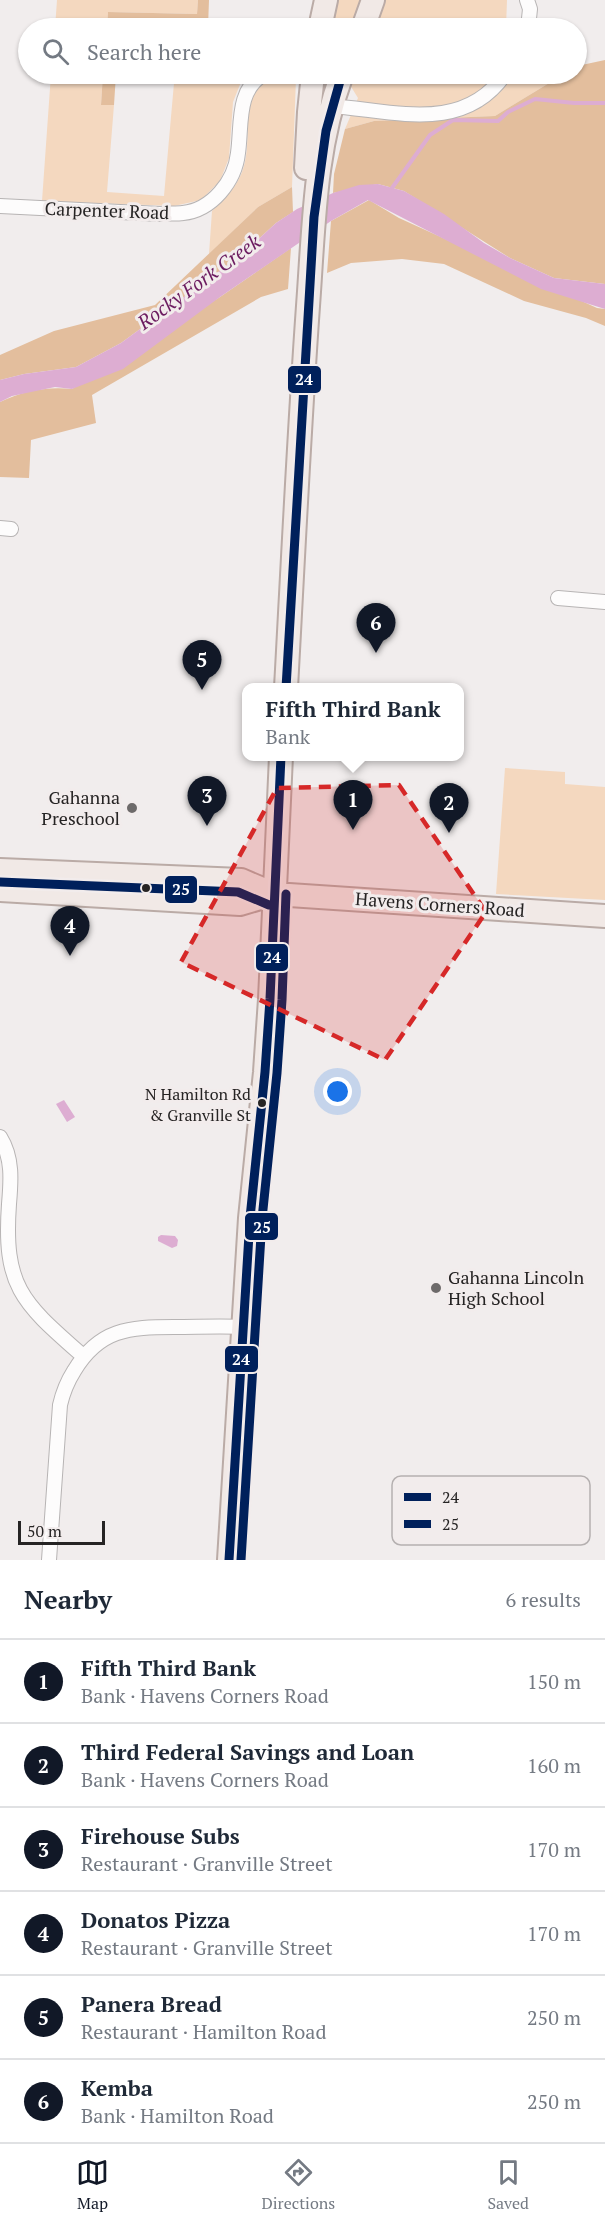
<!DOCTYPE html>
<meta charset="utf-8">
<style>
body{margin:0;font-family:"PT Serif",serif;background:#f6f6f7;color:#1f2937}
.scale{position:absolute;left:18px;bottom:15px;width:87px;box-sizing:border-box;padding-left:6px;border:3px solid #262424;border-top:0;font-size:16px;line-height:21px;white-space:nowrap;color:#262424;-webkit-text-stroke:4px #f2ecec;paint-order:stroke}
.you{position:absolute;left:338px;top:1092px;width:21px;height:21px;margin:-15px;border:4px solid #fff;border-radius:50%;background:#1a73e8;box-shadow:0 0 0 9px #1a73e833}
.badge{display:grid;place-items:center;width:39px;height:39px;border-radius:50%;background:#111827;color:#fff;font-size:20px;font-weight:700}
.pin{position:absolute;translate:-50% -50px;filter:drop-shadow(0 2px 3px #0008)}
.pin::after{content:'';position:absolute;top:32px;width:21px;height:18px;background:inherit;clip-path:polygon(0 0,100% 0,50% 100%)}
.popup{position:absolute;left:242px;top:683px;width:222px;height:78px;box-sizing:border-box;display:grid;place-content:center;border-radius:12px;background:#fff;filter:drop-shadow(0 2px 4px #0005);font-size:20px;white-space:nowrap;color:#747a83}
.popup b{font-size:22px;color:#1f2937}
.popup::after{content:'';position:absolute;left:50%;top:100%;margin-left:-12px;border:12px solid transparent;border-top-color:#fff}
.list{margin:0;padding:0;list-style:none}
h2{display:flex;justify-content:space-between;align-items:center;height:78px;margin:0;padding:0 24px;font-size:26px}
h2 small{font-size:20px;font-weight:400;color:#747a83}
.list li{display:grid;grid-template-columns:39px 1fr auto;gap:18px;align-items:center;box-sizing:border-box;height:84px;padding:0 24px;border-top:2px solid #e0e1e3}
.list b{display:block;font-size:22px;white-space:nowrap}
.list p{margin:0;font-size:20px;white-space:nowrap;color:#747a83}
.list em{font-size:20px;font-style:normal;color:#747a83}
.icon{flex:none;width:33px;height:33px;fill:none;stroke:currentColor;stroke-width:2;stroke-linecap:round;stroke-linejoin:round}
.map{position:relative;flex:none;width:605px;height:1560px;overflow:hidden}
.search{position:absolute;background:#fff;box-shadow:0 2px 4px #0004;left:18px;right:18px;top:18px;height:66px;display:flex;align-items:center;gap:15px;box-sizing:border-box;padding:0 21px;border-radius:33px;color:#747a83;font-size:22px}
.sheet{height:582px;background:#fff}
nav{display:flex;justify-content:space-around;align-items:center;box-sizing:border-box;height:84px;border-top:2px solid #e0e1e3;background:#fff;font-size:16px;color:#747a83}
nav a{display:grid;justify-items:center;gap:3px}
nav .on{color:#111827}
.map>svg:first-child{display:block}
.green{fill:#f4d8bf}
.forest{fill:#e3be9d}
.water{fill:#ddadd2}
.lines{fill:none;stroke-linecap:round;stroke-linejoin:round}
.stream{stroke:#ddadd2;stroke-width:4}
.street-casing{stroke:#b7b4b4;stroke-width:16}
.primary-casing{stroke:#baaba6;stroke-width:26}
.street{stroke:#fdfcfc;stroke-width:14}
.primary{stroke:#f1e9e6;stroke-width:22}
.bus-1-casing{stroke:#f2ecec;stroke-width:14}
.bus-2-casing{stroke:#f2ecec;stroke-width:14}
.bus-1{stroke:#00205b;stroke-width:9}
.bus-2{stroke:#00205b;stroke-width:9}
.marked{fill:#d62828;fill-opacity:0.2;stroke:#d62828;stroke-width:4.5;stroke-dasharray:12 8;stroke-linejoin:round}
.poi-dot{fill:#6d6a6a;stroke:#f2ecec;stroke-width:2}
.bus-dot{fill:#262424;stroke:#f2ecec;stroke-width:2}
.labels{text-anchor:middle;stroke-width:6;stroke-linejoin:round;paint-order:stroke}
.bus-label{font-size:16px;fill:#262424;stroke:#f2ecec;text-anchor:end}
.street-label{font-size:18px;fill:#262424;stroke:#f2ecec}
.poi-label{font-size:18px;fill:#262424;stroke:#f2ecec;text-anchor:end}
.water-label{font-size:20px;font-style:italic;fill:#6c1c60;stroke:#f2ecec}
.key{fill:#f2ecec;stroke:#b5b0b0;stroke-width:1.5}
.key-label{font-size:16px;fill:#262424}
.line-badge{stroke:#f2ecec;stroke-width:2}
.badge-label{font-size:16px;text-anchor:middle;font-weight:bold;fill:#fff}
</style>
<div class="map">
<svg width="605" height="1560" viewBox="0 0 605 1560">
<rect width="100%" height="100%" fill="#f1eded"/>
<path class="green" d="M57,0h141l-1,14 -89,-2 -1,16h-52z
M337,0h27l-10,28h-23z
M378,0h129l-1,28h-138z
M120,22l129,6h-130z
M51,74h52l-2,31h13l-7,87 57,4 10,-113 -58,-4v-5h133l-8,8 -8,20 -4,56 -9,23 -19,19 -27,6 -132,-5z
M289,74l7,4 -4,109 -34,20 -49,47 3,-43c14,-14 27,-26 32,-45 11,-40 -13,-87 45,-92z
M349,74h215l-69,42 -121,5 -29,8 13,-31 -8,-13z
M505,768l60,4v12l40,3v113l-109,-6z"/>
<path class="forest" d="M198,0h11l-1,27 -88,-5 -1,6h-12l1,-16 89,2z
M605,60v224l-51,-6 -44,-20 -106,-67 -26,-7 -45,9 1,-19 11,-45 29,-8 121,-5 69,-42h12l1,-8z
M103,74h13l-2,31h-13z
M292,187l1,25 -17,11 -36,33 -119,87 -45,24 -52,7 -24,6v-25l54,-24 101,-26 103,-98z
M369,200l30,18 198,90 8,1v17l-19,-8 -62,-17 -80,-37 -42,-5 -51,4 -24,10 4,-52z
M291,248l-3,41 -27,8 -169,98 4,28 -65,17 -2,38 -29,-1v-75c22,-11 48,-16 72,-13l148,-92z"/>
<path class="water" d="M378,184l26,7 40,23 40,29 26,15 44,20 51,6v25l-64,-20 -173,-89 -37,21 -111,76 -97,72 -51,20 -17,-2 -43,9 -12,6v-22l24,-6 52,-7 45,-24 119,-87 36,-33 21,-14 36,-16 26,-8z
M64,1100l11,17 -8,5 -11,-18z
M161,1235l14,1 3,4 -1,6 -5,2 -14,-7v-4z"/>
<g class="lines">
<path class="stream" d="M392,188l38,-53 23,-15 45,1 10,-9 27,-13 39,4h31"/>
<defs>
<path id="street" d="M527,0l3,9 -2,19
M330,106c62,4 133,29 175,-32
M0,206l160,8c8,-1 16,0 23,-1 29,-3 52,-32 55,-60 4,-28 -2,-63 26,-79
M0,528l11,1
M558,598l47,4
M0,1137c13,21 11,44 9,67 -6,84 14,99 74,152
M49,1560l11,-155c3,-13 7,-23 14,-34 25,-42 55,-44 100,-44 23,0 47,-1 70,0"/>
<path id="primary" d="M320,28l6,-28
M363,28l10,-28
M306,168l3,-56 4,-38
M286,688c7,-128 13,-255 22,-382 6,-81 6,-155 34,-232
M0,870l241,10 33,14 331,22
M0,890l240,14 34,-10
M229,1560l21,-342 15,-146 5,-73 11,-243"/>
</defs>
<use href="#street" class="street-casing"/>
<use href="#primary" class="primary-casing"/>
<use href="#street" class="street"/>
<use href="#primary" class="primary"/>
<defs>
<path id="bus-1" d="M286,688l28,-471 12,-86 16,-57
M229,1560l21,-342 15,-146 5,-73 11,-243"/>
<path id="bus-2" d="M0,882l238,10 31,13
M241,1560l21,-341 15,-146 5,-73 4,-106"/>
</defs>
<use href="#bus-1" class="bus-1-casing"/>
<use href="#bus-2" class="bus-2-casing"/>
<use href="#bus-1" class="bus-1"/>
<use href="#bus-2" class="bus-2"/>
</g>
<path class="marked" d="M399,785l87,127 -101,148 -204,-98 96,-174z"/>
<g class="poi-dot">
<circle cx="132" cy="808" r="6"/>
<circle cx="436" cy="1288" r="6"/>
</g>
<g class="bus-dot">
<circle cx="146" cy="888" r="5"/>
<circle cx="262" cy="1103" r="5"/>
</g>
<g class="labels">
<g class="bus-label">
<text x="251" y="1100">N Hamilton Rd<tspan x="251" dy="21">&amp; Granville St</tspan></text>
</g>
<g class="street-label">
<text transform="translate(107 211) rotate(2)" y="6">Carpenter Road</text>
<text transform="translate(440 905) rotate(4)" y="6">Havens Corners Road</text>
</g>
<g class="poi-label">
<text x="120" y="804">Gahanna<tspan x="120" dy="21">Preschool</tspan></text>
<text x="448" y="1284" text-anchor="start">Gahanna Lincoln<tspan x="448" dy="21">High School</tspan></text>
</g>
<g class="water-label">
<text transform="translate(199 282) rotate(-36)" y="7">Rocky Fork Creek</text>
</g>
</g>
<rect x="392" y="1476" width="198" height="69" rx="9" class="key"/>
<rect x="404" y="1493" width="27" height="8" fill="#00205b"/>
<rect x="404" y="1520" width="27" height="8" fill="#00205b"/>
<g class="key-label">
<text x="442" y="1503">24</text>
<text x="442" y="1530">25</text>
</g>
<g class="line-badge">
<rect x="287" y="365" width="35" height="29" rx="6" fill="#00205b"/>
<rect x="164" y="875" width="34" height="29" rx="6" fill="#00205b"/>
<rect x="255" y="943" width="34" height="29" rx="6" fill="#00205b"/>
<rect x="244" y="1212" width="35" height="29" rx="6" fill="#00205b"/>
<rect x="224" y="1345" width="35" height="28" rx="6" fill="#00205b"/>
</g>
<g class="badge-label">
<text x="304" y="385">24</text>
<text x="181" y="895">25</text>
<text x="272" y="963">24</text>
<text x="262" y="1233">25</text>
<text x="241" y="1365">24</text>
</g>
</svg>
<div class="scale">50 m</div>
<div class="you"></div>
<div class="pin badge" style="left:353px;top:830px">1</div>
<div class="popup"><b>Fifth Third Bank</b>Bank</div>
<div class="pin badge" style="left:449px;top:833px">2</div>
<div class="pin badge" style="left:207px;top:826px">3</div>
<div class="pin badge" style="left:70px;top:956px">4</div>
<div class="pin badge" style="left:202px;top:690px">5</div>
<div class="pin badge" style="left:376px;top:653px">6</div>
<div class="search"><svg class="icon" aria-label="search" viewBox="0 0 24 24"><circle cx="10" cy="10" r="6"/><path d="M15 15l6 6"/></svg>Search here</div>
</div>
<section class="sheet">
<h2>Nearby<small>6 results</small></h2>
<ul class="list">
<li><span class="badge">1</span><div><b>Fifth Third Bank</b><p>Bank · Havens Corners Road</p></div><em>150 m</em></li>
<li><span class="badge">2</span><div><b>Third Federal Savings and Loan</b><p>Bank · Havens Corners Road</p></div><em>160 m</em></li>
<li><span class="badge">3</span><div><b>Firehouse Subs</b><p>Restaurant · Granville Street</p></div><em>170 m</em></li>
<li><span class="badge">4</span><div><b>Donatos Pizza</b><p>Restaurant · Granville Street</p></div><em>170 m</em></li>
<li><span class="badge">5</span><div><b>Panera Bread</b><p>Restaurant · Hamilton Road</p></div><em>250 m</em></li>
<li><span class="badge">6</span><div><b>Kemba</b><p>Bank · Hamilton Road</p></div><em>250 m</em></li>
</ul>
</section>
<nav>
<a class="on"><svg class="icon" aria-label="map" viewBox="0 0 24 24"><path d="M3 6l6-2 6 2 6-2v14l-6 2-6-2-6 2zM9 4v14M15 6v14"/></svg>Map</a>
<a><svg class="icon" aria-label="directions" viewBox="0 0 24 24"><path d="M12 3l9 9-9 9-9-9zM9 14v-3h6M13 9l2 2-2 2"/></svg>Directions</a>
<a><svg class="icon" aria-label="saved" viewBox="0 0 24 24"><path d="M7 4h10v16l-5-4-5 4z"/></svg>Saved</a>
</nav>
